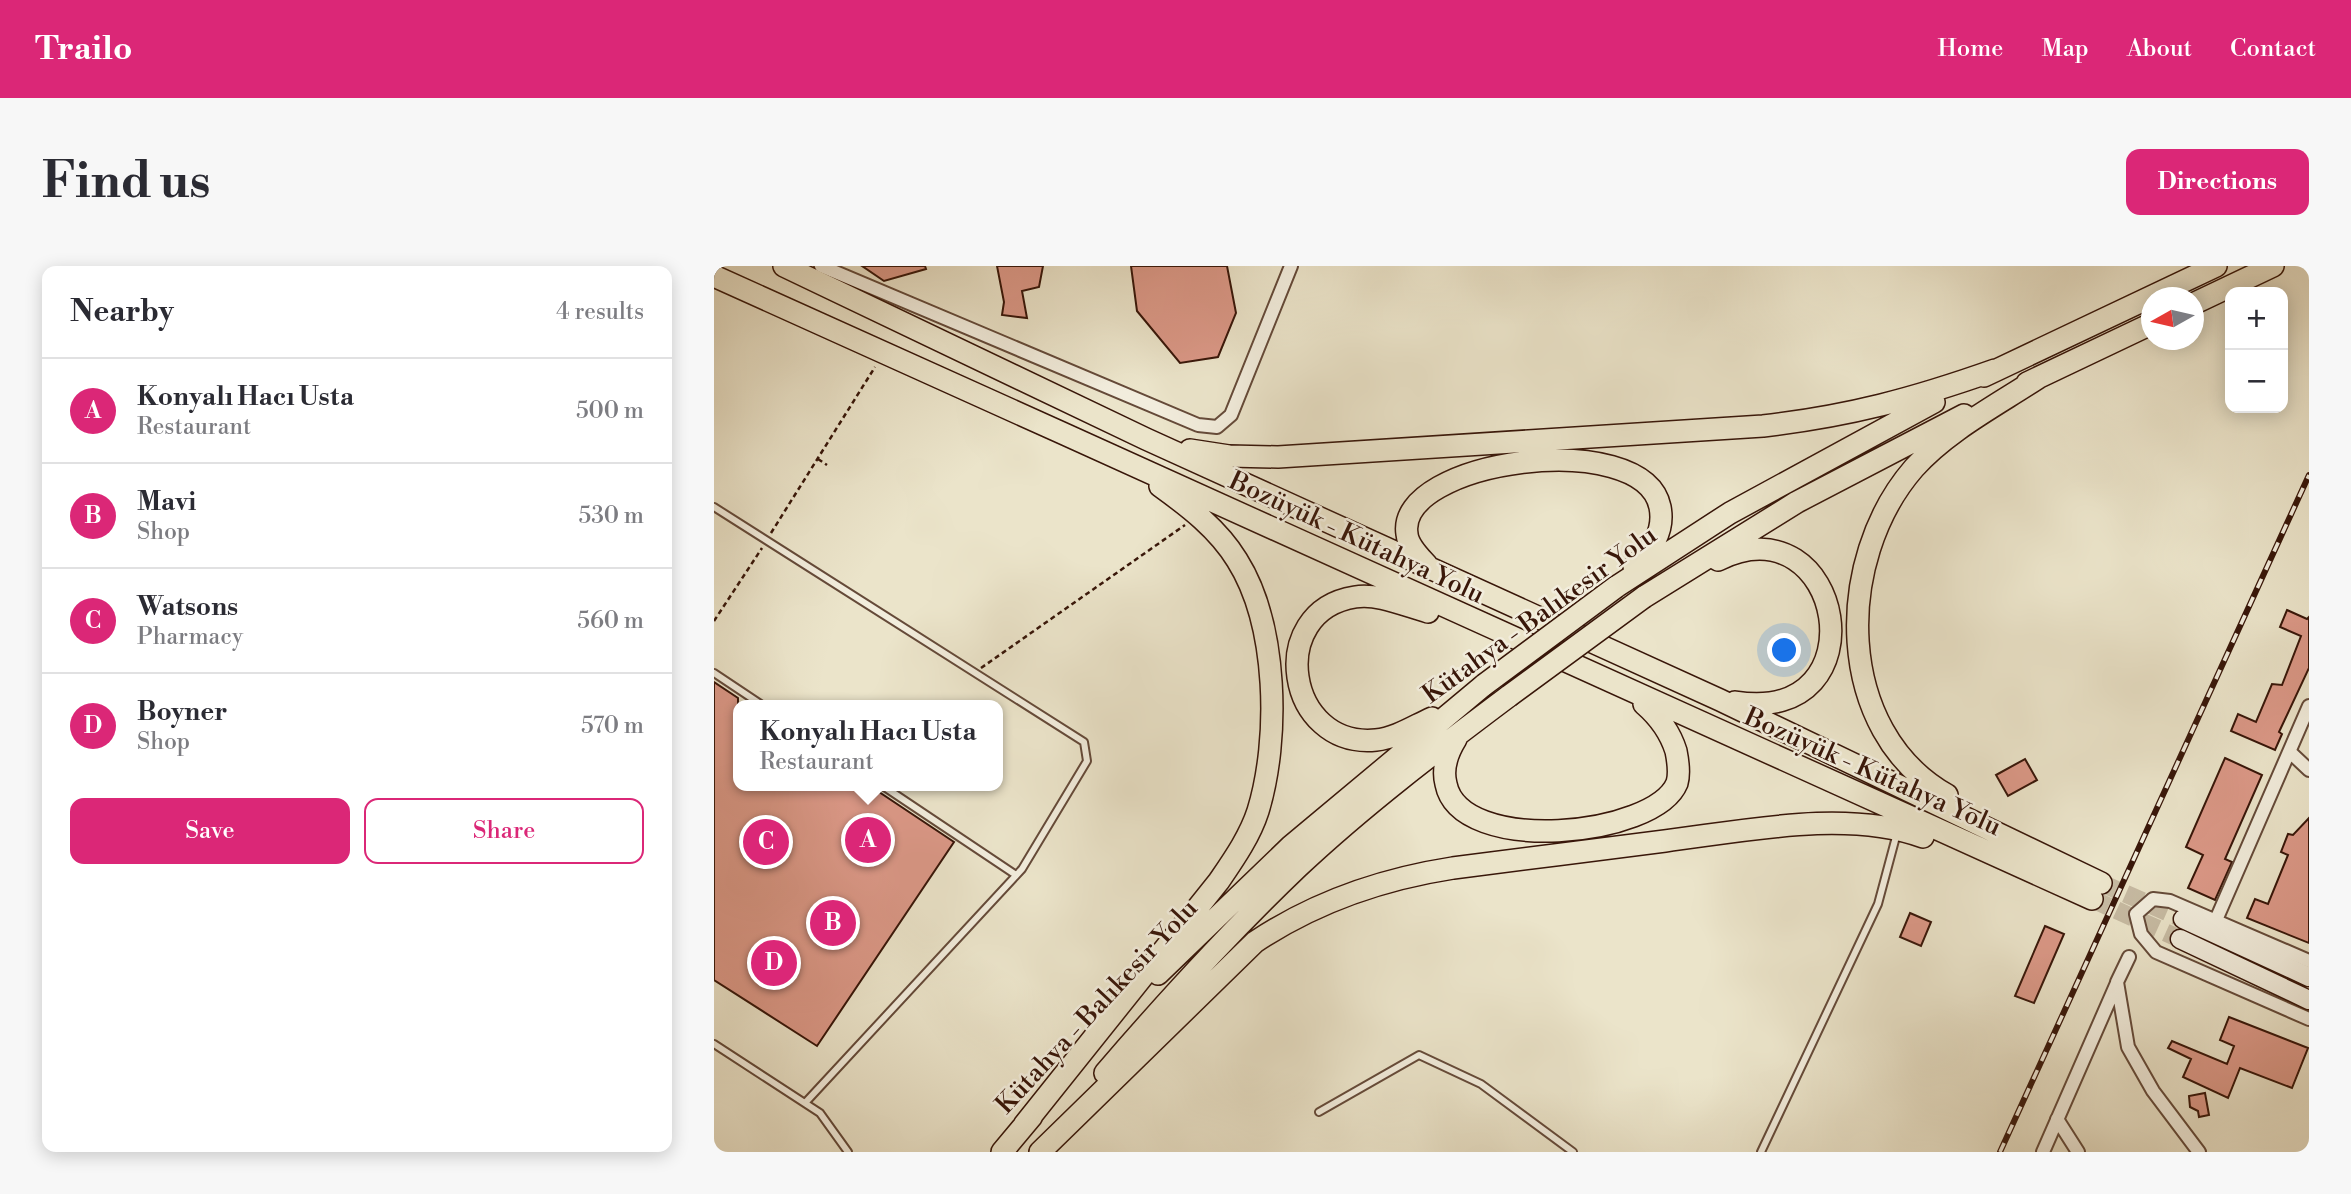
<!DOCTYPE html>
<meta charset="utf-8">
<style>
body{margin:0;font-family:"Libre Bodoni",serif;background:#f7f7f7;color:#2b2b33}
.controls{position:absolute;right:21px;top:21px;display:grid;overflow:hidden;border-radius:14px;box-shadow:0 4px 18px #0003}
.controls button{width:63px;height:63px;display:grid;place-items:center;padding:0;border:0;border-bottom:2px solid #e1e1e2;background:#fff;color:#2b2b33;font:35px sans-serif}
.compass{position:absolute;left:1427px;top:21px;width:63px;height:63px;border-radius:50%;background:#fff;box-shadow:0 4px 18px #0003;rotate:262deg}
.you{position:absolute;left:1071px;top:385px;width:24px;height:24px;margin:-18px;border:5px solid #fff;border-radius:50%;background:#1a73e8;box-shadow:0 0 0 10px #1a73e833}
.badge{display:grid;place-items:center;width:46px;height:46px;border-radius:50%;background:#db2777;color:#fff;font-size:23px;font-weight:700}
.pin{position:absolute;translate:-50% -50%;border:4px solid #fff;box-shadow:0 2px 7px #0006}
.popup{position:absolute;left:19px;top:434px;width:270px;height:91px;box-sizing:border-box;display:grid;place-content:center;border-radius:14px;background:#fff;filter:drop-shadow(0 2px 5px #0005);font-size:23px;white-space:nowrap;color:#7c7c81}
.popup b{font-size:26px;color:#2b2b33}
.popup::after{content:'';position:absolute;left:50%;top:100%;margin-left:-14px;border:14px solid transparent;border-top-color:#fff}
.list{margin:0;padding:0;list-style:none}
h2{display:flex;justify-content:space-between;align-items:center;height:91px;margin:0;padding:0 28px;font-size:30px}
h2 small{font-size:23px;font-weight:400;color:#7c7c81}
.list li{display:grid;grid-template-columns:46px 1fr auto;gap:21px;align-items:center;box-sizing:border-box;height:105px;padding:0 28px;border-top:2px solid #e1e1e2}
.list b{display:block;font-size:26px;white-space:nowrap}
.list p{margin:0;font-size:23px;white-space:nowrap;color:#7c7c81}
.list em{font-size:23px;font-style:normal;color:#7c7c81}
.actions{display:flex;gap:14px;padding:21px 28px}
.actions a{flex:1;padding:16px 0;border:2px solid #db2777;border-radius:14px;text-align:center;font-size:24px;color:#db2777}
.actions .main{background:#db2777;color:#fff}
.map{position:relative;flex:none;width:1595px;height:886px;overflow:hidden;border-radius:14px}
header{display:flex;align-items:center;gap:42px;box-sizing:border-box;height:98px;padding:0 35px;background:#db2777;color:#fff}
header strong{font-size:33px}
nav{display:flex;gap:38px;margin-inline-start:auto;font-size:24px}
.intro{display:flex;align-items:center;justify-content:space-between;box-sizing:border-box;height:168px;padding:0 42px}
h1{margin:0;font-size:49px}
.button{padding:18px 32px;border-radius:14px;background:#db2777;color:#fff;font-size:24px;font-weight:700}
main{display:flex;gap:42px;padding:0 42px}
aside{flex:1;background:#fff;border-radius:14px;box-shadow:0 4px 18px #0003}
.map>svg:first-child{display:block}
.building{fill:#db9887;stroke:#381609;stroke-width:2}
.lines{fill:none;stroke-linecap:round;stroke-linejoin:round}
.secondary-tunnel{stroke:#c7bba3;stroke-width:18;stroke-dasharray:18 9;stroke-linecap:butt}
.service-casing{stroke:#654a39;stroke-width:10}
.minor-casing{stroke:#654a39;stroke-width:16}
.secondary-casing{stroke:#381609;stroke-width:21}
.trunk-casing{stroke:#381609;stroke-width:24}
.path{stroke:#381609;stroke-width:2.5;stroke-dasharray:5 3.5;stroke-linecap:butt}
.service{stroke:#f2eddd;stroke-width:6}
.minor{stroke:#f2eddd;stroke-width:12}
.secondary{stroke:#f2eddd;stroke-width:18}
.trunk{stroke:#ebe4ca;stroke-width:21}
.rail-casing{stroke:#381609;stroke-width:6}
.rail{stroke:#f2eddd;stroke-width:3.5;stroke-dasharray:10;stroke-linecap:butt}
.trunk-bridge-casing{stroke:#381609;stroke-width:24;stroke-linecap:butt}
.trunk-bridge{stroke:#ebe4ca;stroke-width:21}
.labels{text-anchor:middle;stroke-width:5;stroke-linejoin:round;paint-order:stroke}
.street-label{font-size:26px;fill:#381609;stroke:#f2eddd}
</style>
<header>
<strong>Trailo</strong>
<nav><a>Home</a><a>Map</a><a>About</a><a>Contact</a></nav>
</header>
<div class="intro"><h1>Find us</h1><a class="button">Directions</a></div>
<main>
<aside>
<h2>Nearby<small>4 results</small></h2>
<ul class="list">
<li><span class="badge">A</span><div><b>Konyalı Hacı Usta</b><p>Restaurant</p></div><em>500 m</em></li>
<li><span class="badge">B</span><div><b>Mavi</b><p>Shop</p></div><em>530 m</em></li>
<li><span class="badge">C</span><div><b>Watsons</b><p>Pharmacy</p></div><em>560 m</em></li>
<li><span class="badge">D</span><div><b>Boyner</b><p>Shop</p></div><em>570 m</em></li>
</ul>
<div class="actions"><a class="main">Save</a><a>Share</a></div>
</aside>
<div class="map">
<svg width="1595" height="886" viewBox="0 0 1595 886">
<rect width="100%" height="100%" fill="#ebe4ca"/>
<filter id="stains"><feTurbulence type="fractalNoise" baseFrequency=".00286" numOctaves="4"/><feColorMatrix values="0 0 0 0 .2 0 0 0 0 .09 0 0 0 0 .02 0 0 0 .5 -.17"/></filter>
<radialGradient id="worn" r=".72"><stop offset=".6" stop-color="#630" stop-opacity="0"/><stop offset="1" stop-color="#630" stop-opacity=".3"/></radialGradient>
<path class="building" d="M148,0h63l1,3 -42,12z
M283,0h46l-4,21 -17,4 5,27 -25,-3 2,-13z
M417,0h96l9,47 -18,44 -38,6 -43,-52z
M1573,344l20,9 2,-2v51l-30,64 3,2 -7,16 -44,-19 7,-17 18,8 16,-38 10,1 19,-49 -21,-9z
M0,416l24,16v88h132l84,56 -137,204 -103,-66z
M1511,492l37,17 -37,84 7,3 -17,38 -27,-12 15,-33 -17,-8z
M1311,493l12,21 -29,16 -12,-21z
M1595,552v125l-62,-25 8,-19 13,5 20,-49 -7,-3 7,-18 5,1z
M1196,647l21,9 -10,24 -21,-9z
M1331,660l19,8 -30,69 -19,-7z
M1515,751l79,31 -16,40 -52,-20 -12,30 -45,-21 8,-18 -23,-11 4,-7 55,23 7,-18 -14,-6z
M1491,827l4,22 -10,2 -1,-6 -8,-4 -1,-11z"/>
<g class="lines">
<path class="secondary-tunnel" d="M1387,617l82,36
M1378,633l88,40"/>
<defs>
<path id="service" d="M0,241l370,235 3,19 -65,108 -217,234
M0,407l48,32
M169,520l133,89
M0,778l106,69 28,39
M605,846l100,-57 62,29 92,68
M1047,886l117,-248 19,-71"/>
<path id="minor" d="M107,0l377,159 19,2 14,-12 60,-149
M1576,486l19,18
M1502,654l93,-214
M1415,691l-12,25 11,65 25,44 46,61
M1595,695l-139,-60 -17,-2 -17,15 5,20 15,18 153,67
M1343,853l21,33
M1329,886l74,-169"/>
<path id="secondary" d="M1469,653l126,58
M1466,673l129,61"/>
<path id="trunk" d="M70,0l362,173 574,261 381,183
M0,10c460,206 917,418 1378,623
M1479,38l80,-38
M1270,110l232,-110
M1313,117l124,-59
M476,184l39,6 49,1 485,-31c86,-10 150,-27 232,-56
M1004,294c126,-62 166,166 17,142
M713,299c-8,-9 -19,-19 -20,-31 -12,-74 236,-108 253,-27 5,25 -9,43 -26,60
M902,321l114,-74 204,-111
M930,331l153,-95 167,-87
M714,346c-22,-6 -50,-19 -73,-15 -90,14 -69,152 21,143 20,-2 38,-14 56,-22
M742,473c-8,13 -14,30 -10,45 14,72 209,53 231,-1 3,-10 1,-22 -1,-32 -6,-19 -17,-34 -32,-47
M1233,529c-113,-64 -113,-235 -33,-327 33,-37 83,-63 124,-90
M444,708l133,-128 193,-161
M391,807c61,-71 125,-141 193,-206 66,-62 139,-117 211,-171
M310,859l195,-244c15,-22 31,-45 39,-70 22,-72 20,-186 -21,-251 -19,-31 -48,-53 -77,-74
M288,886l30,-36
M326,886l215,-210c60,-40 127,-63 198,-74 71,-9 141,-18 212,-27 80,-10 181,-32 258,-4"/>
</defs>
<use href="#service" class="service-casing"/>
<use href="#minor" class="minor-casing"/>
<use href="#secondary" class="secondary-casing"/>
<use href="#trunk" class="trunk-casing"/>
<path class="path" d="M104,193l9,6
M57,267l104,-166
M0,355l48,-73
M267,402l204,-143"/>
<use href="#service" class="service"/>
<use href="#minor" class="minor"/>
<use href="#secondary" class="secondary"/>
<use href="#trunk" class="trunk"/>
<defs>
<path id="rail" d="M1286,886l309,-677"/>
</defs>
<use href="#rail" class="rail-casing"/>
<use href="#rail" class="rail"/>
<defs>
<path id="trunk-bridge" d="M770,419l132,-98
M795,430l135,-99"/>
</defs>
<use href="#trunk-bridge" class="trunk-bridge-casing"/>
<use href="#trunk-bridge" class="trunk-bridge"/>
</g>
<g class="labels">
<g class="street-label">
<text transform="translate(643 271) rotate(25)" y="9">Bozüyük - Kütahya Yolu</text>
<text transform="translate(825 348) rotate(-36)" y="9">Kütahya - Balıkesir Yolu</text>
<text transform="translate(1159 505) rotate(24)" y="9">Bozüyük - Kütahya Yolu</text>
<text transform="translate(382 740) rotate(-47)" y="9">Kütahya - Balıkesir Yolu</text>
</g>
</g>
<rect width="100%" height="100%" filter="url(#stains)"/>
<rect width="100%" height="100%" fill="url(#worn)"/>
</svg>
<div class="controls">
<button>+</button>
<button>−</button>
</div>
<svg class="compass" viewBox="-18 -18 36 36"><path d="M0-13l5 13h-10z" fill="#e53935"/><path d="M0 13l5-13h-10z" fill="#7c7c81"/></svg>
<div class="you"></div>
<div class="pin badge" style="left:154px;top:574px">A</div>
<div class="popup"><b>Konyalı Hacı Usta</b>Restaurant</div>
<div class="pin badge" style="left:119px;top:657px">B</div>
<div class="pin badge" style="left:52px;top:576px">C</div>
<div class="pin badge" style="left:60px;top:697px">D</div>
</div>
</main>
